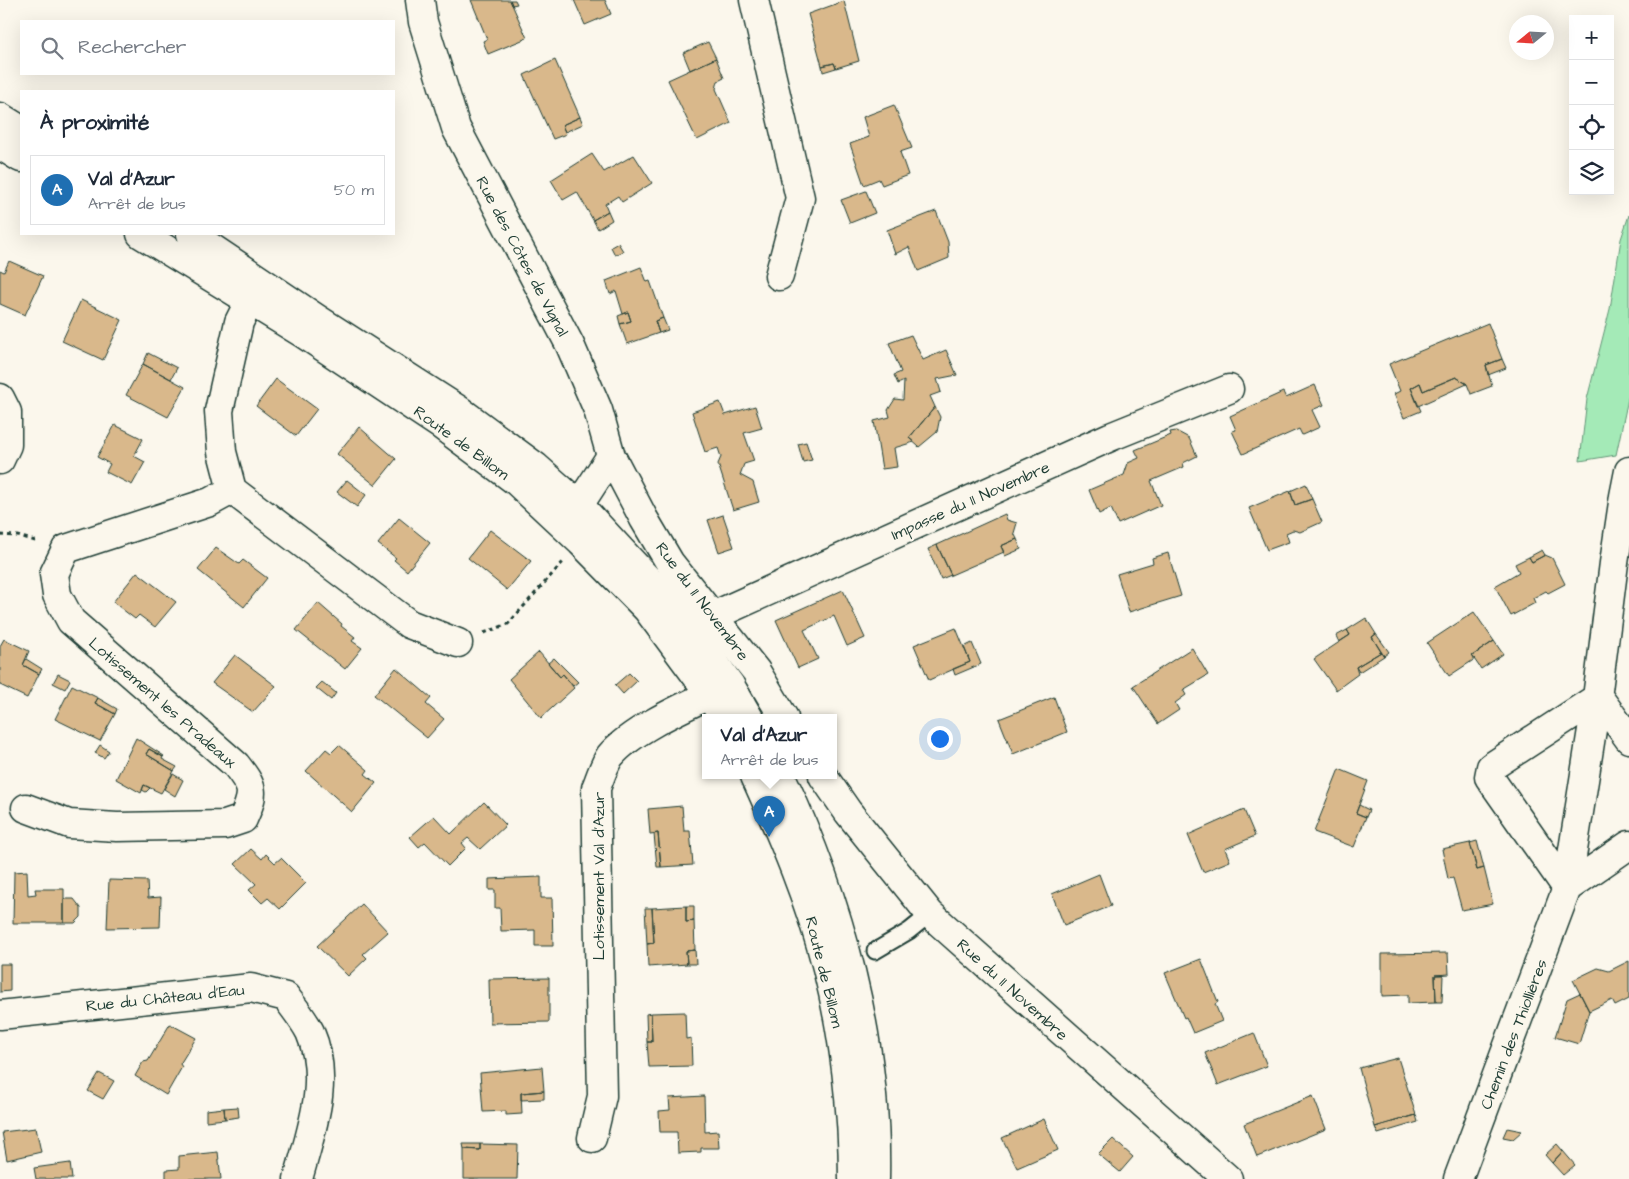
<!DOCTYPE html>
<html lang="fr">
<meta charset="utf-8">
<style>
body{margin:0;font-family:"Architects Daughter",sans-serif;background:#f2f2f3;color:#1f2937}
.controls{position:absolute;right:15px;top:15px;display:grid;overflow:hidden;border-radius:0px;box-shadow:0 5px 20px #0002}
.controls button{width:45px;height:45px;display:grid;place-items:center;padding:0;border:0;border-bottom:1px solid #e0e1e3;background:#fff;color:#1f2937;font:25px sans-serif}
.compass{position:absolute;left:1509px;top:15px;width:45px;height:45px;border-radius:50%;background:#fff;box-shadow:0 5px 20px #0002;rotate:252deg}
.you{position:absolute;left:939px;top:738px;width:18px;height:18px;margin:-12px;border:4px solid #fff;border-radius:50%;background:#1a73e8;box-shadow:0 0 0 8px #1a73e833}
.badge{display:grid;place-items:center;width:32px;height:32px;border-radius:50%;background:#1f6fb2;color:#fff;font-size:16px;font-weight:700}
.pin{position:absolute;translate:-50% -41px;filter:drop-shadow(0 1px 2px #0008)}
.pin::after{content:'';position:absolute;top:26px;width:18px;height:15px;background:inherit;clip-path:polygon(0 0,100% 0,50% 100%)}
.popup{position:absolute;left:702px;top:714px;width:135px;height:65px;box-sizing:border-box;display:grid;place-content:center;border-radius:0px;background:#fff;filter:drop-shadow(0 1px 4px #0005);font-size:16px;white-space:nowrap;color:#747a83}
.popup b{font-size:19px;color:#1f2937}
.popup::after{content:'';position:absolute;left:50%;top:100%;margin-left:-10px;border:10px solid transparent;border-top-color:#fff}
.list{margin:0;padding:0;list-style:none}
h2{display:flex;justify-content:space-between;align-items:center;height:65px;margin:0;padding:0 20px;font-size:21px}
h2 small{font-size:16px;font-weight:400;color:#747a83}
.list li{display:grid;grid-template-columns:32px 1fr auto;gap:15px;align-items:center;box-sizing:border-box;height:70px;margin:0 10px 10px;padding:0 10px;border:1px solid #e0e1e3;border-radius:0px}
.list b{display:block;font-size:19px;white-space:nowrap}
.list p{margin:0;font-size:16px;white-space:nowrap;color:#747a83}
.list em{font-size:16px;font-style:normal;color:#747a83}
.icon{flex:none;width:28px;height:28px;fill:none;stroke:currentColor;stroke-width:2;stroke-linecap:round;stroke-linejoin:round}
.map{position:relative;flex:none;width:1629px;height:1179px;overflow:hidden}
.search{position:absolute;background:#fff;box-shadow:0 5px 20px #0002;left:20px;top:20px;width:375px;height:55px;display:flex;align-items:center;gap:12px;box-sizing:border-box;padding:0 18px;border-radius:0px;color:#747a83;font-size:19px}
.panel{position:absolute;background:#fff;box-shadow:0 5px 20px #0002;left:20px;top:90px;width:375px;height:145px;border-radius:0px}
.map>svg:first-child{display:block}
.green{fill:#a4eab7;stroke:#629476}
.building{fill:#d9b88b;stroke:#1f3d34}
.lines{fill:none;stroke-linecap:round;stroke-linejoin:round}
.lane-casing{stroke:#1f3d34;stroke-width:19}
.street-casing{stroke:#1f3d34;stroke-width:31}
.secondary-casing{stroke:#1f3d34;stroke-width:31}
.path{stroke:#1f3d34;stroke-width:3;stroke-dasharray:4 4;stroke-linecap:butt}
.lane{stroke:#fbf7ec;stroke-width:15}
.street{stroke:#fbf7ec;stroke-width:28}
.secondary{stroke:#fbf7ec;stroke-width:28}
.labels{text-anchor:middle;stroke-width:4.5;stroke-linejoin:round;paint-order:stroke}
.street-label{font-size:16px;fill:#1f3d34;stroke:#fbf7ec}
</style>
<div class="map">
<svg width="1629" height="1179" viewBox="0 0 1629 1179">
<rect width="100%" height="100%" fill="#fbf7ec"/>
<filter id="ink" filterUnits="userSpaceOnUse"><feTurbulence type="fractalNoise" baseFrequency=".02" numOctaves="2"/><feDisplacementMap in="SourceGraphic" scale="10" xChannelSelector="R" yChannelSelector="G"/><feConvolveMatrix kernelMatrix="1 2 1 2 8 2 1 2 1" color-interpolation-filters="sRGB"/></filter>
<g filter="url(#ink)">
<path class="green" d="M1629,215v179l-13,61 -36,6 7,-62 23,-90 11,-70z"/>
<path class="building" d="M471,0h39l17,38 -39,16 -5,-13 4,-2z
M510,0h5l2,4 -5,1z
M574,0h31l6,14 -26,11z
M844,1l15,60 -23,7 -2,-5 -12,3 -14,-52z
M708,42l8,16 -26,12 -7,-17z
M716,58l8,20 -6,3 -2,8 15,34 -34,17 -29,-60z
M555,60l25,57 -18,8 4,9 -13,5 -29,-64z
M834,63l2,5 -13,4 -1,-6z
M894,105l18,43 -12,4 8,23 -26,10 -3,-6 -15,6 -14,-41 19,-7 -6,-20z
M580,117l3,7 -18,8 -3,-7z
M592,154l12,18 30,-17 18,28 -30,19 -4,-6 -13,8 3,7 -15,9 -16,-28 -14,8 -12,-20z
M866,191l9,22 -25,10 -9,-23z
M608,211l4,9 -14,9 -5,-9z
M936,211l12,31 1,16 -31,13 -9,-24 -14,7 -8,-24z
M618,243l5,8 -8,4 -4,-8z
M9,261l34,15 -18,39 -25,-11v-34l4,2z
M641,267l6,15 3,-1 13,37 -8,3 4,12 -32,11 -7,-20 11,-3 -3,-9 -5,2 -7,-23 -6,3 -4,-13z
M81,300l41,20 -19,40 -41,-19z
M628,312l3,9 -11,3 -2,-8z
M663,318l5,12 -9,3 -4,-12z
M1488,323l14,36 -16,6 6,21 -21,8 -4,-10 -11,-7 -33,14 -3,-8 -9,5 10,23 -17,7 -10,-24 6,-3 -11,-27z
M911,335l12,25 23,-10 11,25 -20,4 4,13 -11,4 5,11 -26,31 5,4 -20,6 3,19 -15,2 -8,-48 16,-4 -2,-7 7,-11 8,1 1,-19 -6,3 -4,-9 7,-3 -12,-29z
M148,353l29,15 -6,11 -28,-15z
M1502,359l4,9 -18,7 -2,-10z
M143,364l42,23 -17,30 -42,-22z
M1456,377l11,7 -49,22 -7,-18 9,-5 3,8z
M276,379l41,30 -21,27 -40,-30z
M1315,385l9,20 -12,5 8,17 -18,8 -3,-6 -56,25 -11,-23 4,-1 -6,-14 53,-24 3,6z
M720,402l5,13 30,-9 7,22 -18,5 10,28 -10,3 -4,11 13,7 6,20 -26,8 -15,-46 3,-7 -3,-9 -13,4 -13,-40z
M935,407l5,10 -3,15 -18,15 -10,-9z
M115,425l28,14 -9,17 11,6 -13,23 -26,-13 4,-8 -13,-7z
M359,427l37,32 -21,26 -38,-31z
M1176,431l13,7 8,18 -14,7 1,4 -33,14 10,24 -43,19 -7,-16 -12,6 -10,-24 35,-15 4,-12 11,-5 -4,-8 36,-15 -1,-3z
M806,442l6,18 -9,2 -5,-18z
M347,480l19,15 -9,12 -20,-15z
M1306,484l6,15 -17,6 -5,-14z
M1290,491l5,14 17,-6 10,23 -22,10 -7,-2 -7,3 3,9 -22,8 -18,-42z
M1005,514l2,6 10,3 -3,10 3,6 -16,7 3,6 -53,23 -14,-30z
M723,515l11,32 -15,5 -11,-32z
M399,518l31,25 -23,28 -13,-11 2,-2 -18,-14z
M490,530l41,31 -24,29 -39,-32z
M1017,539l4,10 -16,7 -4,-10z
M937,545l14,30 -10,4 -13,-30z
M216,548l23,16 4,-4 24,18 -23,29 -46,-37z
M1542,550l3,5 -13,7 -3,-5z
M1168,553l13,43 -52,16 -12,-38 36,-11 -1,-5z
M1545,555l7,3 13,26 -17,9 -2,-2 -13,7 2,5 -24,13 -16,-30 24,-14 -4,-8 14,-7 3,5z
M137,572l39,30 -21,25 -16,-12 -4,4 -22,-17z
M843,590l22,48 -18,8 -13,-30 -30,14 14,29 -20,9 -22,-48z
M318,603l24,21 -1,2 14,11 -3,4 10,7 -17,21 -49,-39z
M1474,612l20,29 -22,15 3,3 -26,17 -22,-33z
M1366,618l10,16 -4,3 9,15 -25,15 2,7 -22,16 -22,-31 36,-24 -3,-5z
M956,628l14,34 -41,18 -15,-35z
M1347,630l3,5 -11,7 -3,-6z
M1376,634l13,18 -5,4 -12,-19z
M4,639l25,12 -6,14 16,9 -12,24 -27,-13v-39z
M1494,641l9,13 -22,15 -9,-13z
M972,643l9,21 -26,11 -2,-6 17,-7 -6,-15z
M1192,648l16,27 -25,15 3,5 -11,8 4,7 -21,14 -25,-38z
M539,652l21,25 3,-3 11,14 -33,30 -32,-39z
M1381,652l3,4 -25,16 -3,-5z
M235,655l41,31 -23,26 -41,-29z
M554,658l24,24 -5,4 -10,-12 -3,3 -12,-14z
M26,659l16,10 -3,5 -16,-9z
M396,668l35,30 -5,6 18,15 -17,19 -53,-43z
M629,673l8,8 -14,13 -8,-9z
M58,674l12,6 -5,9 -12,-6z
M322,682l14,11 -5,7 -15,-12z
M72,685l26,13 -3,5 20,11 -15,27 -45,-22z
M1054,697l13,35 -54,22 -14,-35z
M98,698l19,11 -2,5 -20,-11z
M136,738l28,18 -1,1 -14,-8 -3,5 28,17 -13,22 -17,-8 -3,8 -25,-14z
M100,745l9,6 -5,7 -9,-5z
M339,745l29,25 -3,4 11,9 -24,29 -46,-41 20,-22 5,4z
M149,749l14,8 -1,2 15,8 -3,4 -28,-17z
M1339,769l29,12 -12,32 10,4 -12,30 -40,-15z
M173,774l10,6 -8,16 -11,-7z
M144,785l6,3 -4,4 -4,-2z
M484,802l22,23 -26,24 -12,-11 -6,5 4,5 -18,18 -23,-24 -6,5 -9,-10 24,-21 17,18z
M1359,805l10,5 -3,7 -10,-4z
M682,806l2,25h6l3,34 -32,2 -3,-34 -8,1 -2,-25z
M1244,810l11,26 -30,13 5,12 -27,11 -15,-37z
M658,833l3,34h-4l-3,-33z
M1477,841l7,27 -7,2 -7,-27z
M1470,843l7,27 7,-2 9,36 -31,6 -9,-32 -5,1 -6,-30z
M251,849l11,10 4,-5 9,9 6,-5 25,25 -26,26 -12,-11 -6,5 -13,-13 7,-6 -21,-20z
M27,871l1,24 8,-1 -1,-5h29v34h-51l1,-51z
M1099,874l12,32 -47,19 -12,-31z
M541,877v21h11l1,48h-18v-16l-34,1 -1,-23h-5v-18h-6v-11z
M109,880l38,1 1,17 13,-1 -1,30 -53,1z
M64,899h10l7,9v9l-6,6h-11z
M362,904l26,28 -25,22 4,4 -19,18 -31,-30z
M686,906v16l8,-1 1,29 -9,1 1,13 -39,3 -1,-23 7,-1 -2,-35z
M686,906h8v15l-8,1z
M645,908h7l2,35 -7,1z
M695,950l1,14h-9l-1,-13z
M1448,953l1,21 -14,1 1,27 -28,1v-8l-26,1v-42z
M1201,959l17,43 -3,2 7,17 -29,12 -7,-16 -2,1 -19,-45z
M1629,961v38l-14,7 -3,-6 -23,11 -16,-31 25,-12 11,3z
M0,964h10v27l-10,1z
M1435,975h8l-1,27h-6z
M549,978v44l-59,1 -1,-44z
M1580,993l9,18 -10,33 -24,-7 12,-38z
M685,1012l1,27 5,-1 1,28 -43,1 -2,-25h5l-1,-29z
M651,1013l1,29h-5l-1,-28z
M170,1024l26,14 -16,26 2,3 -16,28 -31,-19 8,-14 5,-1z
M1254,1033l13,33 -49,19 -13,-32z
M1398,1058l18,57 -41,12 -16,-59z
M542,1067l2,24 -23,2 1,21 -16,1v-4l-23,1 -3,-39z
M99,1073l15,8 -11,18 -15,-8z
M544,1091v8l-23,1v-7z
M704,1096l1,36 13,-1 1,17h-18v4l-23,1 -1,-21h-17l-1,-21 11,-1 -1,-12z
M1313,1096l13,33 -69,28 -13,-33z
M238,1107l1,10 -14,2 -1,-11z
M224,1108l1,11 -19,2v-11z
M1416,1115l2,7 -40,12 -3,-7z
M1044,1119l14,31 -41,18 -15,-30z
M36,1128l5,24 -34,8 -5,-28z
M1507,1128l15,3 -9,8 -10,-2z
M1113,1139l20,18 -13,15 -22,-18z
M463,1144h17v6l-16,-1z
M480,1144l38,1 -1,34h-53v-30l16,1z
M1557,1144l6,7 -11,12 -7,-8z
M1563,1151l12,14 -12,10 -11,-12z
M218,1152l3,27h-55v-9l13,-1v-13z
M70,1163l2,16h-36l-2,-11z"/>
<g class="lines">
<defs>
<path id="lane" d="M875,951l34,-20 21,-17"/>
<path id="street" d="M420,0l3,22 33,106 114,217 28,65 13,46 -32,49
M754,0l46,198 -21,78
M0,398l7,14v33l-7,15
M611,456l33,63 26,44 86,108 28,47
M232,490l177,134 49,19
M713,616l397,-179 119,-48
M1597,695l32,44
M1597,698l-106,69 -2,10 78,111 62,-43
M823,776l25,36 82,102 298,265
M26,808l43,16 48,3 108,-2 18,-6c12,-27 11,-31 -7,-54l-165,-144 -14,-26 -3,-21 12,-25 144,-47 22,-12 -10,-38 -3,-41 20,-89 11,-22
M0,1015l251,-27 35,9c8,11 18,23 24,35 21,48 1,99 -12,147
M592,1138l10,-42 -6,-308c4,-10 8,-23 14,-32 24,-29 85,-54 120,-71
M1458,1179l109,-291 30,-190 17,-135 10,-67 5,-25"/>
<path id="secondary" d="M0,117l21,13
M0,145l21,13
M141,234l163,100 137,91 75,56 65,61 66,67 63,85 13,24
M191,234l125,84 143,92 77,57 43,38 87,94 32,40 32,46 19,33
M755,776c28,62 55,125 72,192 17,65 26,144 26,211
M781,776c59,125 97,264 94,403"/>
</defs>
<use href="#lane" class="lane-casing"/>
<use href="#street" class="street-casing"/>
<use href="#secondary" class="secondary-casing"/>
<path class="path" d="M0,535l18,1 21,6
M484,633l24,-9 55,-62"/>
<use href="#lane" class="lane"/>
<use href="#street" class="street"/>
<use href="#secondary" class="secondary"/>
</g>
</g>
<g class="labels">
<g class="street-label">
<text transform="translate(523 256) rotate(62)" y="6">Rue des Côtes de Vignal</text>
<text transform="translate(462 442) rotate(36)" y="6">Route de Billom</text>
<text transform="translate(970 500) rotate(-24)" y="6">Impasse du 11 Novembre</text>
<text transform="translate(703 601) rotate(53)" y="6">Rue du 11 Novembre</text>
<text transform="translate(163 702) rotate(41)" y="6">Lotissement les Pradeaux</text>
<text transform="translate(598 876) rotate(-90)" y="6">Lotissement Val d'Azur</text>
<text transform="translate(825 972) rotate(76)" y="6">Route de Billom</text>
<text transform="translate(1013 989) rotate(42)" y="6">Rue du 11 Novembre</text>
<text transform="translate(165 997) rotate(-6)" y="6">Rue du Château d'Eau</text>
<text transform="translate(1513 1034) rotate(-69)" y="6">Chemin des Thiollières</text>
</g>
</g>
</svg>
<div class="controls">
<button>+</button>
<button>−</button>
<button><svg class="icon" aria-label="locate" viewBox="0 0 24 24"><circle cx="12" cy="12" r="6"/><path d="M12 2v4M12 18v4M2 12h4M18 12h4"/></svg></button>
<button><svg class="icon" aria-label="layers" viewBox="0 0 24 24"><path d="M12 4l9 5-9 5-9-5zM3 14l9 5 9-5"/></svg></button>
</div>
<svg class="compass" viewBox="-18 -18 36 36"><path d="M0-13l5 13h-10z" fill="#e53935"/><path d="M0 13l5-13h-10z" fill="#747a83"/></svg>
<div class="you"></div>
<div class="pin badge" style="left:769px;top:837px">A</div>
<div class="popup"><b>Val d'Azur</b>Arrêt de bus</div>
<div class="search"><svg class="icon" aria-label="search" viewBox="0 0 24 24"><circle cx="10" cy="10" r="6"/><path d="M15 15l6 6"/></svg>Rechercher</div>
<section class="panel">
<h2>À proximité<small></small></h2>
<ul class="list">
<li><span class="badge">A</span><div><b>Val d'Azur</b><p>Arrêt de bus</p></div><em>50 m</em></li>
</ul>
</section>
</div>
